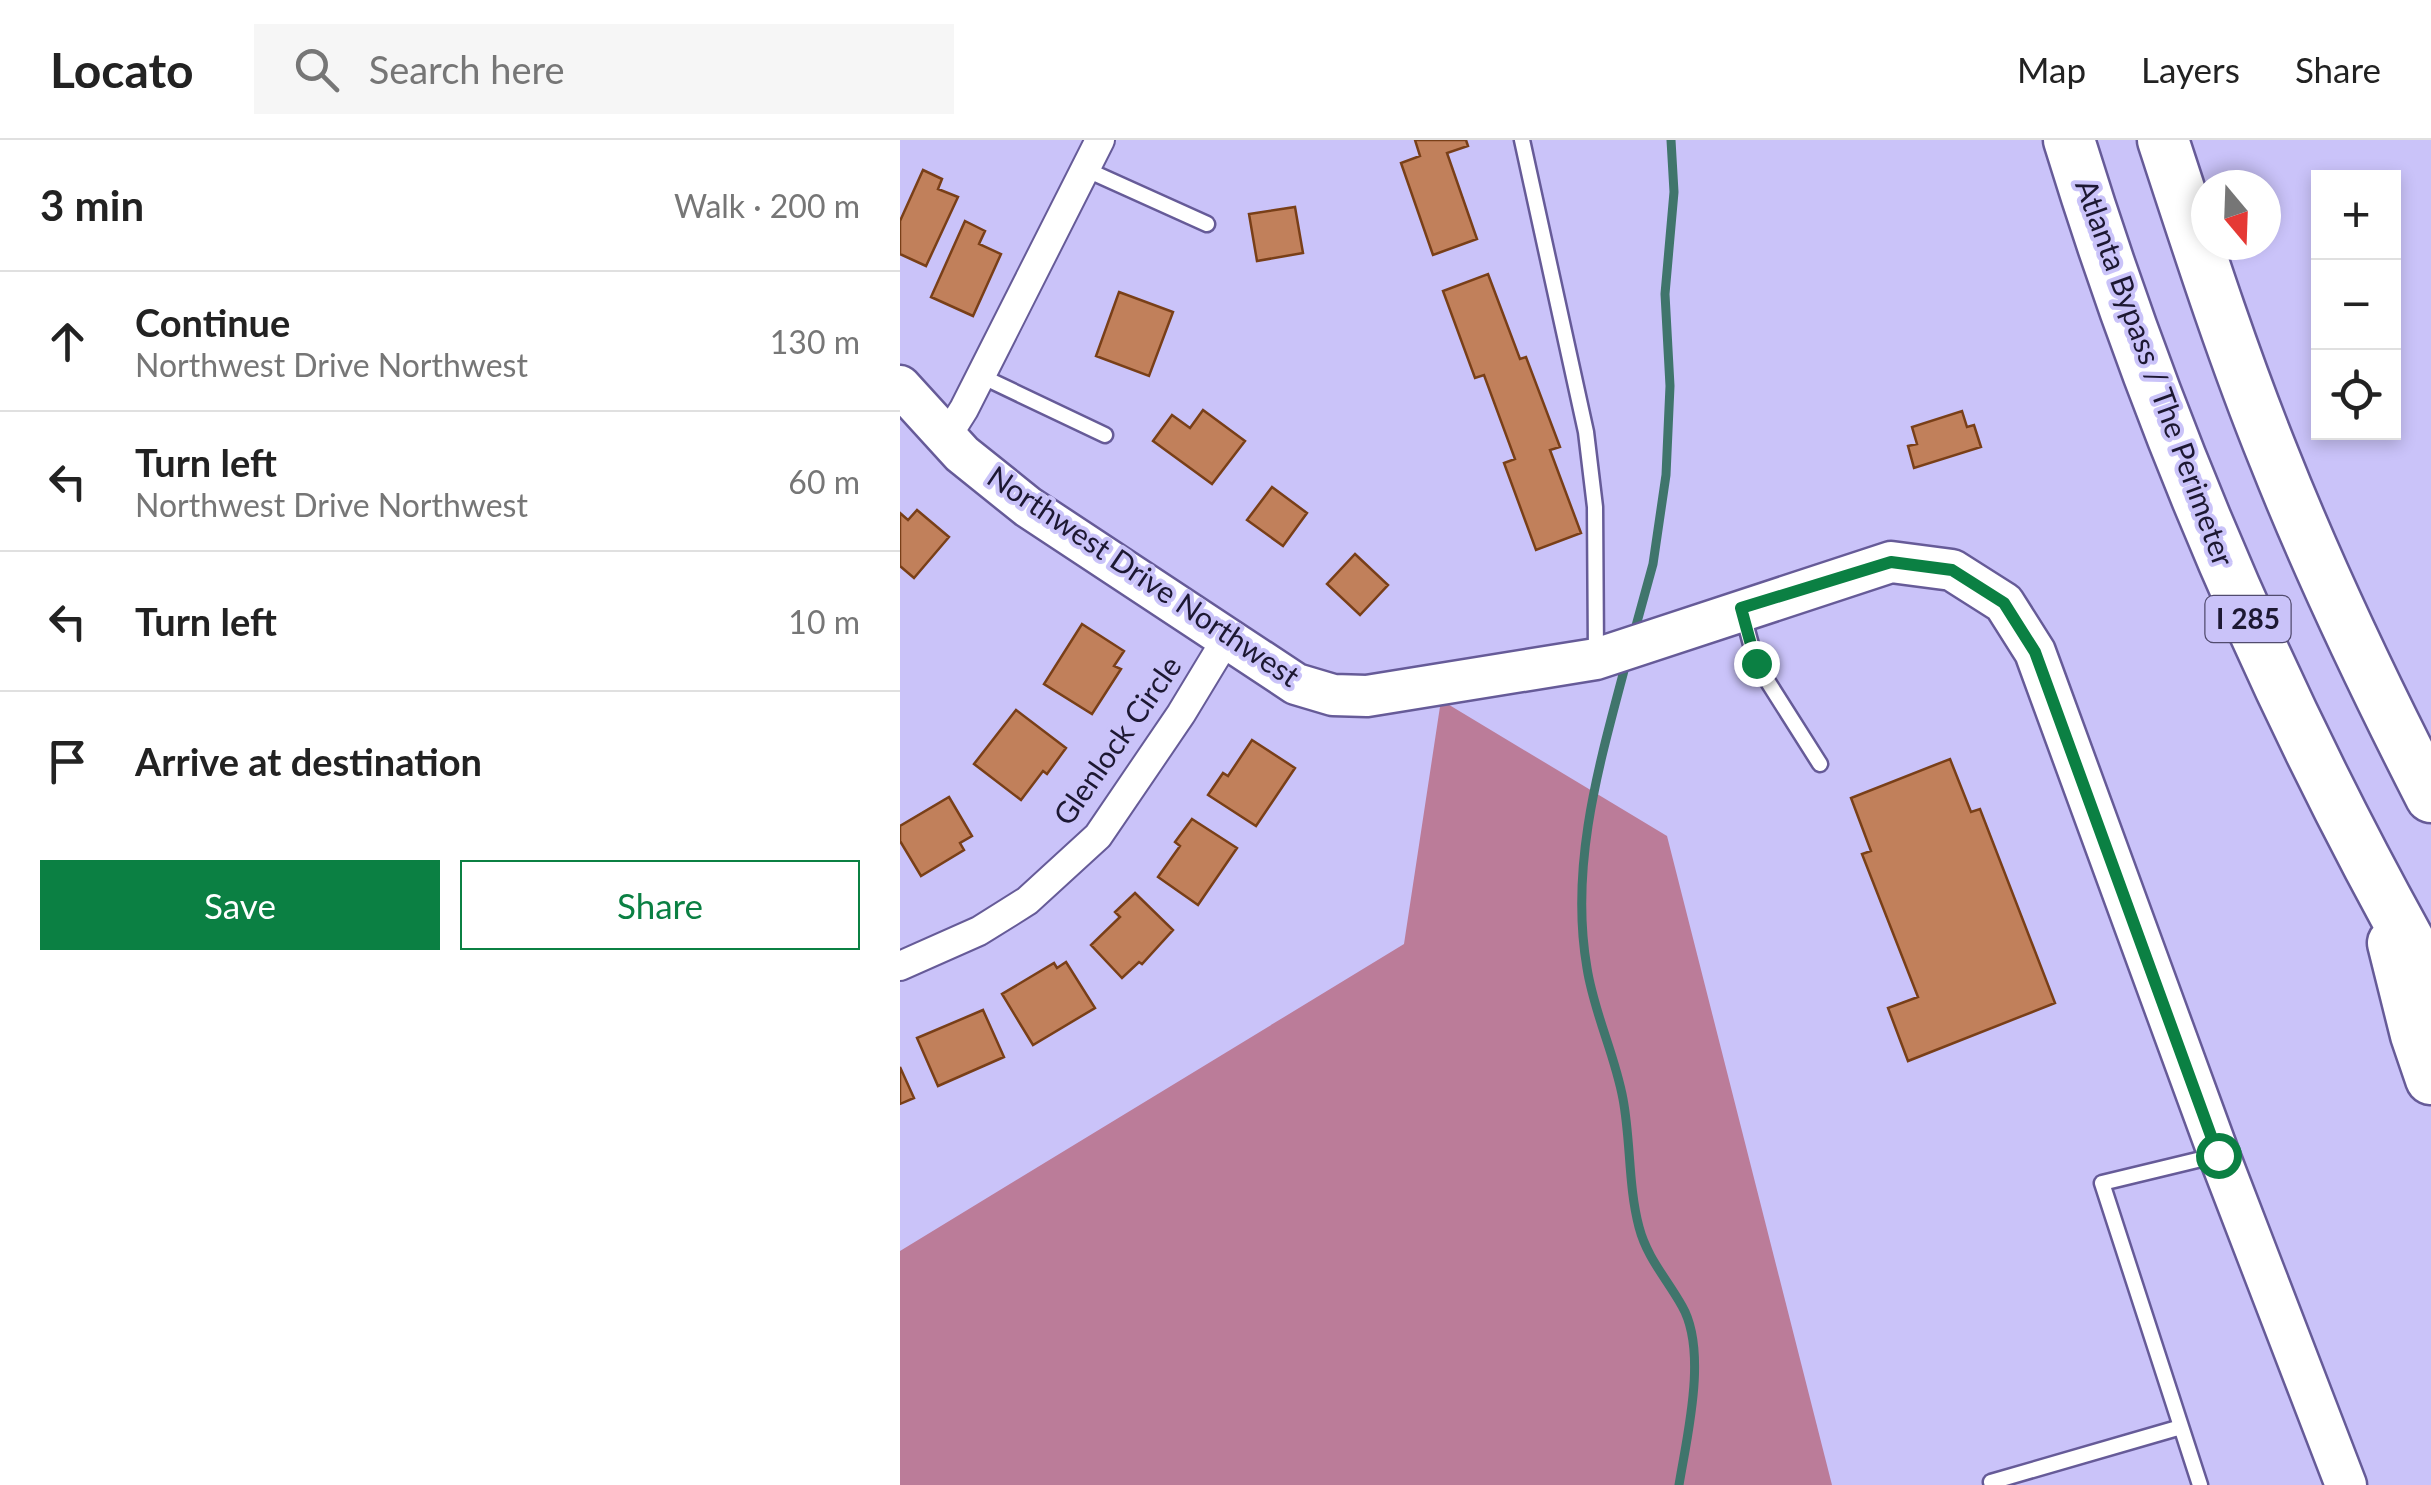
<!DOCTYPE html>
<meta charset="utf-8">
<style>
body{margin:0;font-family:Lato,sans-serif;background:#f6f6f6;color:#222}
.controls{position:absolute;right:30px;top:30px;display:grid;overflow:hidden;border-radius:0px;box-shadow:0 5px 15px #0003}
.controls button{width:90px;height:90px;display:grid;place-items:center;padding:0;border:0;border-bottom:2px solid #e0e0e0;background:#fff;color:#222;font:50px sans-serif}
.compass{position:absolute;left:1291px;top:30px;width:90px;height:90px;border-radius:50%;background:#fff;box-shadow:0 5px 15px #0003;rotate:161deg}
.stop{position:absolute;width:30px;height:30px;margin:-22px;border:8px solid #0b8043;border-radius:50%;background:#fff}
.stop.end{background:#0b8043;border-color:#fff;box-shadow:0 2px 10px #0008}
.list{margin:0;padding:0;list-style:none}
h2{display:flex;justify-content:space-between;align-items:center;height:130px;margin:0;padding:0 40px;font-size:42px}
h2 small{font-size:32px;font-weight:400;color:#767676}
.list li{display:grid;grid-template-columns:65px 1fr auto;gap:30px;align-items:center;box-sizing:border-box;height:140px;padding:0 40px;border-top:2px solid #e0e0e0}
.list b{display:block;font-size:38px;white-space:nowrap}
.list p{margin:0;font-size:32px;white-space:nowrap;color:#767676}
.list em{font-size:32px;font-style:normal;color:#767676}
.actions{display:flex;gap:20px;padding:30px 40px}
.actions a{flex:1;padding:22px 0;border:2px solid #0b8043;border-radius:0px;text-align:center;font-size:35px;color:#0b8043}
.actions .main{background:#0b8043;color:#fff}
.icon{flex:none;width:55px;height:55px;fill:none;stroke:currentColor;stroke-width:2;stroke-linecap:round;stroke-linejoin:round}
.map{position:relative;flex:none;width:1531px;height:1345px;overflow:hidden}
header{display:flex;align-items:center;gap:60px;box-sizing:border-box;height:140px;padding:0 50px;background:#fff;border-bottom:2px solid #e0e0e0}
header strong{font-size:48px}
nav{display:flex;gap:55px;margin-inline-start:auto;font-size:35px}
.search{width:700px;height:90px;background:#f6f6f6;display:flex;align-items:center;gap:25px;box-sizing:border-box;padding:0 35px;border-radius:0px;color:#767676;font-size:38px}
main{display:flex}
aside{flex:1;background:#fff}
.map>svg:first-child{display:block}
.forest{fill:#bb7c99}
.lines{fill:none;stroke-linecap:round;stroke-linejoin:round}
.stream{stroke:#40756c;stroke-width:9}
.building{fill:#c1805b;stroke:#793f18;stroke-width:2.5}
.lane-casing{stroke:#665b98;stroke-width:19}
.street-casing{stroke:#665b98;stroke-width:32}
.secondary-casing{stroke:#665b98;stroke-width:45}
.highway-casing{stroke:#665b98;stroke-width:55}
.lane{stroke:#fff;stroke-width:14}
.street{stroke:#fff;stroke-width:28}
.secondary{stroke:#fff;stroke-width:40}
.highway{stroke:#fff;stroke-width:50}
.route{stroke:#0b8043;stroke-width:12}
.labels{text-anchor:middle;stroke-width:8;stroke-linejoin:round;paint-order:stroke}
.shield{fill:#cac3f9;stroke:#514b6e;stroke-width:2.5}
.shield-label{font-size:28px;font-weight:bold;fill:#1d1832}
.street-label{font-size:30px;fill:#1d1832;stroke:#cac3f9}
</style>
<header>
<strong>Locato</strong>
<div class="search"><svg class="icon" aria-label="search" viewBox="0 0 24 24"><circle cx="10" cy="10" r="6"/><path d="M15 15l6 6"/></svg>Search here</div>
<nav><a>Map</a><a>Layers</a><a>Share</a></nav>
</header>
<main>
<aside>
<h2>3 min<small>Walk · 200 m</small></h2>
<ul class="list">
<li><svg class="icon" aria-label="ahead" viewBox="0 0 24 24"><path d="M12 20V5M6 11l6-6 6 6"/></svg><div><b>Continue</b><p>Northwest Drive Northwest</p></div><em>130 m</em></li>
<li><svg class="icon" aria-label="left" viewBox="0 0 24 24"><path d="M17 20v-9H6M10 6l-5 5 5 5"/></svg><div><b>Turn left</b><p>Northwest Drive Northwest</p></div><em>60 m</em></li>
<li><svg class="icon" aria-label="left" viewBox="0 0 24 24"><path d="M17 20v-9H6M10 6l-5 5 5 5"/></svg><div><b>Turn left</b></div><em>10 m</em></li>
<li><svg class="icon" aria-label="arrive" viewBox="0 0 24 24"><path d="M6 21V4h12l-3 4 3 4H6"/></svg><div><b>Arrive at destination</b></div></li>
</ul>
<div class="actions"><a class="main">Save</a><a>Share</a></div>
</aside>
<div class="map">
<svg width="1531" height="1345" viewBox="0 0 1531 1345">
<rect width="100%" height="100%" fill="#cac3f9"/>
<path class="forest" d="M541,560l226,136 165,649h-932v-234l504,-307z"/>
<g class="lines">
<path class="stream" d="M734,493l19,-69 13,-89 4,-89 -5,-92 9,-102 -3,-52
M726,523c-26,99 -57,201 -39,305 7,45 28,87 36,131 8,43 5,86 16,128 8,31 28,52 43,79 26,45 5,130 -3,179"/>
</g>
<path class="building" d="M515,0h51l2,6 -21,7 30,86 -44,16 -32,-92 19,-7z
M23,30l19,9 -4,10 20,8 -32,69 -26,-12v-33z
M395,67l8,46 -46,8 -8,-47z
M65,81l20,10 -6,13 22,10 -28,62 -42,-19z
M588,134l32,85 6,-2 34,90 -10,3 31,83 -45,17 -32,-87 11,-4 -31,-84 -9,3 -32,-87z
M219,152l54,20 -24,64 -53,-20z
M303,270l42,31 -33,43 -59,-43 19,-26 18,13z
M1062,271l5,16 7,-2 7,22 -67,21 -6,-22 9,-2 -5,-17z
M372,347l35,26 -24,33 -36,-26z
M17,370l32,27 -35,41 -14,-12v-53l8,7z
M455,414l33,31 -28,30 -33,-31z
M182,484l42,27 -10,15 7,3 -29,45 -48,-30z
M116,570l50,38 -19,26 -4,-3 -22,29 -47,-36z
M352,600l43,28 -39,58 -48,-31 15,-22 5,3z
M1050,619l21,53 9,-3 75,194 -147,58 -20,-53 30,-11 -56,-143 9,-3 -20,-53z
M49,657l23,39 -12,7 4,7 -43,26 -21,-35v-15z
M292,679l45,29 -39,57 -40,-28 22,-31 -5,-4z
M235,753l38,37 -31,34 -3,-2 -17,16 -31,-33 29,-28 -5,-5z
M166,822l29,46 -62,37 -31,-51 52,-31 3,5z
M83,870l21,47 -66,29 -21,-48z
M0,927l14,31 -14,6z"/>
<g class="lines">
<defs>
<path id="lane" d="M622,0l64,292 9,75 1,146
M185,29l122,55
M81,236l124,59
M843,475l13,48 64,101
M1092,1345l-1,-3 190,-55
M1300,1345l-98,-302 116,-28"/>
<path id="street" d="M47,296l17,-27 136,-269
M0,826l79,-35 48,-30 71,-65 83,-122 46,-76"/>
<path id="secondary" d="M0,246l62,68 66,53 268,177 37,11 34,1 229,-37 295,-97 61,8 52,33 31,49 184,503 127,330"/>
<path id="highway" d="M1169,0c90,293 211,573 362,840
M1263,0c35,107 69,213 111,317 46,116 100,229 157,340
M1493,803l23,92 15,44"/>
</defs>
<use href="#lane" class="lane-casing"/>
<use href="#street" class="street-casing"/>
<use href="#secondary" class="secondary-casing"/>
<use href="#highway" class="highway-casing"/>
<use href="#lane" class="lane"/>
<use href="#street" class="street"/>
<use href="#secondary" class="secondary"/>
<use href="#highway" class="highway"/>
</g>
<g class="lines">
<path class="route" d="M856,523l-15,-55 150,-46 61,8 52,33 31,49 183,503"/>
</g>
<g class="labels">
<rect class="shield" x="1305.5" y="456" width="85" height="46" rx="8"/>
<g class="shield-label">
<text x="1348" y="489">I 285</text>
</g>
<g class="street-label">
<text transform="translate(1254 233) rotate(70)" y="10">Atlanta Bypass / The Perimeter</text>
<text transform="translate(243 437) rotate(34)" y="10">Northwest Drive Northwest</text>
<text transform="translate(218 601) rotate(-55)" y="10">Glenlock Circle</text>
</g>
</g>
</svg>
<div class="controls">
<button>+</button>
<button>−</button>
<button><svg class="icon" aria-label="locate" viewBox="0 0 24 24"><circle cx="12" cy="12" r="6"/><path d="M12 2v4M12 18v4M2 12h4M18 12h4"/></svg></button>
</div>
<svg class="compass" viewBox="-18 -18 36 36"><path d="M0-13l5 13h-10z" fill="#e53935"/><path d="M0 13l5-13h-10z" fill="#767676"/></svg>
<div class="stop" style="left:1318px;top:1015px"></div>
<div class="stop end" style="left:856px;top:523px"></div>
</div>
</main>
